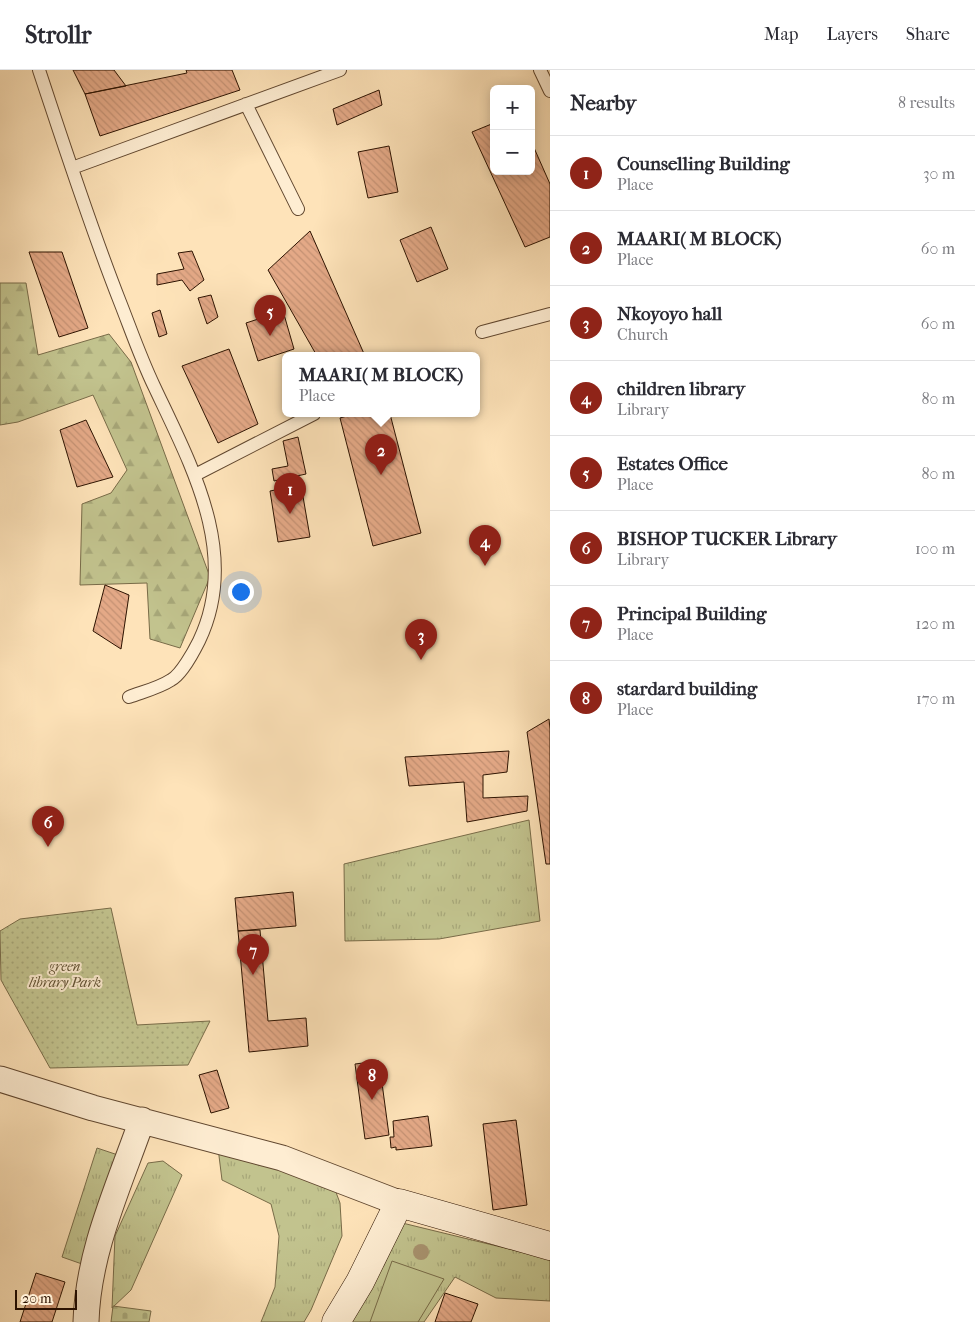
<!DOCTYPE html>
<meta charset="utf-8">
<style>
body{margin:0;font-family:"IM FELL French Canon",serif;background:#f2f2f3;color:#2b2b33}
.controls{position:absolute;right:15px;top:15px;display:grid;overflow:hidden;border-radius:8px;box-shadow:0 2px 12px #0003}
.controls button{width:45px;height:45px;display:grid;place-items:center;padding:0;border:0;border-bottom:1px solid #e1e1e2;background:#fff;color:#2b2b33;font:25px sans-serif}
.scale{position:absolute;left:15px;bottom:12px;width:62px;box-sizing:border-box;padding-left:5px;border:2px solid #2d1301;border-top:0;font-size:14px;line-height:18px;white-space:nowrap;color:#2d1301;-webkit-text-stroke:4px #feedd2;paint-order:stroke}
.you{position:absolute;left:240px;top:521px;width:18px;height:18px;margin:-12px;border:4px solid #fff;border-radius:50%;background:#1a73e8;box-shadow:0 0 0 8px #1a73e833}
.badge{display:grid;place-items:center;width:32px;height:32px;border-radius:50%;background:#8f2418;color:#fff;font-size:16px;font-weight:700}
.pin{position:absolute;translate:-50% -41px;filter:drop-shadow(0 1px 2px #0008)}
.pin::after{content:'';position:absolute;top:26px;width:18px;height:15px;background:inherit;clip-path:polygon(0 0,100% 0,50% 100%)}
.popup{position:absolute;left:282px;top:282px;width:198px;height:65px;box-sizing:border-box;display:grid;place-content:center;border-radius:8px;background:#fff;filter:drop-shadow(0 1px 4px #0005);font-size:16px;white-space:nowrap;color:#7c7c81}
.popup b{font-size:19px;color:#2b2b33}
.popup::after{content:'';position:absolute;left:50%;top:100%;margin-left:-10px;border:10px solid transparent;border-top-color:#fff}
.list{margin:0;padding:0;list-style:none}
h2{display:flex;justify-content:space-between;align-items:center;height:65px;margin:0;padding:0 20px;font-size:21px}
h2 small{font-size:16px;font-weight:400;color:#7c7c81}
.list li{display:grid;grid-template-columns:32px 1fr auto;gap:15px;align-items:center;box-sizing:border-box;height:75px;padding:0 20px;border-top:1px solid #e1e1e2}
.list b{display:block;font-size:19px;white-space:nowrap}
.list p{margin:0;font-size:16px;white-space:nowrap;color:#7c7c81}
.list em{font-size:16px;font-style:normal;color:#7c7c81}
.map{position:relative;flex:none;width:550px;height:1252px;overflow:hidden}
header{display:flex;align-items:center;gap:30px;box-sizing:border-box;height:70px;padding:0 25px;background:#fff;border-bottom:1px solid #e1e1e2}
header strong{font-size:24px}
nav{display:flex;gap:28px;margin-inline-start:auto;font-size:18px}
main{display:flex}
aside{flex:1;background:#fff}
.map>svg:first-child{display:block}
.grass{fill:url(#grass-tufts);stroke:#786b48}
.forest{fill:url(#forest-firs);stroke:#786b48}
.cemetery{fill:url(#cemetery-stones);stroke:#786b48}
.park{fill:url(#park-dots);stroke:#786b48}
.pitch{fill:#c2c38e;stroke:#786b48}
.building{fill:url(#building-back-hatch);stroke:#2d1301}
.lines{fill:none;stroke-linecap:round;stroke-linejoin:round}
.lane-casing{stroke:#61472f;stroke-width:14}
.street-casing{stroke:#61472f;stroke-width:27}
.secondary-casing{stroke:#2d1301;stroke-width:29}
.lane{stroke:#feedd2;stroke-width:12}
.street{stroke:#feedd2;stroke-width:25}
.secondary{stroke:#feedd2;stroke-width:28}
.tree{fill:#a8936f}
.labels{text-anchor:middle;stroke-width:4;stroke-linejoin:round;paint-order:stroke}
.park-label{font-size:14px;font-style:italic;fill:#615132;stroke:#feedd2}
</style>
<header>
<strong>Strollr</strong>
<nav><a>Map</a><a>Layers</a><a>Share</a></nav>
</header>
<main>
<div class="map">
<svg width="550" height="1252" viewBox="0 0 550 1252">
<defs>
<pattern id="grass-tufts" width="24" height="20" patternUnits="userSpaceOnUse" patternTransform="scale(1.25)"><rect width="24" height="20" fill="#c2c38e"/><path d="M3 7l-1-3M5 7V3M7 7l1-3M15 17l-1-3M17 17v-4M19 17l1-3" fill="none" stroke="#a7a779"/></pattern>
<pattern id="forest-firs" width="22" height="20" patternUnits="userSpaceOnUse" patternTransform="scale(1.25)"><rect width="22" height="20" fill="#c2c38e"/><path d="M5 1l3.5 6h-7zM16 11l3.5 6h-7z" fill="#a7a779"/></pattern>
<pattern id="cemetery-stones" width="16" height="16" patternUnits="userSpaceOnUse" patternTransform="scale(1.25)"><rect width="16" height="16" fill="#c2c38e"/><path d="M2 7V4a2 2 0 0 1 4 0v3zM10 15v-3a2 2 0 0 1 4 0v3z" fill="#a7a779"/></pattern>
<pattern id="park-dots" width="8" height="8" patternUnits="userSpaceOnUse" patternTransform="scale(1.25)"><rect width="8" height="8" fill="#c2c38e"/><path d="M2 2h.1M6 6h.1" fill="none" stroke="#a7a779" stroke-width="1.8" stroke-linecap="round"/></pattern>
<pattern id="building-back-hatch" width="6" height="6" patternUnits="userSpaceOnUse" patternTransform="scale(1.25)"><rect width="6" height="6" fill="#e4a987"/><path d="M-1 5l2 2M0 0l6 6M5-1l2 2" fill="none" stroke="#c49173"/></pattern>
</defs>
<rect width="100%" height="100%" fill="#fee3b9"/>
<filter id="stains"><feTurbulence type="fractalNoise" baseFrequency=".004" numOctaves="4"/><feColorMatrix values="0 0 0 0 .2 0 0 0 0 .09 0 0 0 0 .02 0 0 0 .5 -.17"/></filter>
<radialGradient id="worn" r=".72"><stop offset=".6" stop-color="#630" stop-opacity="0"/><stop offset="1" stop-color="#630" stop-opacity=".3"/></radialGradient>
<path class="grass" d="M529,750l11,101 -101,18 -94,2 -1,-77z
M97,1078l21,7 -36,109 -20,-7z
M218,1078l116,39 6,16 2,33 -31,74 -7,12h-43l14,-35 4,-51 -8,-32 -49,-24z
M163,1091l19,14 -51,115 -19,18 3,-72 33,-73z
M390,1150l160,39v42l-54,-3 -41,-21 -31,45h-78z"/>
<path class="forest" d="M0,213h26l12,72 71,-21 22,28 79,215 -30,71 -30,-9 -3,-56 -67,2 2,-81 29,-11 16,-23 -34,-75 -75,27 -18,3z"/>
<path class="cemetery" d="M113,1236l38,5 -2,11h-38z"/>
<path class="park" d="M111,838l26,117 73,-4 -22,44 -138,3 -49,-88 -1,-49 20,-12z"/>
<path class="pitch" d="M392,1191l52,18 -26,43h-48z"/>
<path class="building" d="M73,0h41l12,16 -41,8z
M186,0h46l8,20 -140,46 -15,-42 102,-21z
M379,20l3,15 -45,20 -4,-16z
M494,53v48h37v-30l19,43v53l-25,10 -53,-115z
M389,76l9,46 -30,6 -10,-46z
M431,157l17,42 -31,13 -17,-42z
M310,161l55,125h-48l-49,-86z
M192,181l12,29 -14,11 -8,-11 -25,5v-11l27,-5 -6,-16z
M29,182h33l26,76 -29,9z
M211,225l7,22 -11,7 -9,-26z
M160,240l7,24 -8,3 -7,-24z
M283,241l11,38 -36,12 -12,-38z
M229,279l29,75 -40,19 -36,-77z
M354,344h36l31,119 -48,13 -33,-128z
M86,350l27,57 -36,10 -17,-57z
M298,367l8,37 -32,7 -2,-12 16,-3 -5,-25z
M301,415l9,52 -32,5 -8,-51z
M105,515l24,10 -8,54 -28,-18z
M549,649l1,10v135h-4l-19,-132z
M509,681l-2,21 -24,3v23l45,-2 -1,15 -60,11 -3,-40 -55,4 -4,-29z
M293,822l3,34 -58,5 -3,-33z
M260,860l8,91 38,-3 2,28 -59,6 -11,-121z
M379,991l10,74 -24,4 -10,-75z
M217,1000l12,38 -18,5 -12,-38z
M428,1046l4,30 -36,4v-3l-5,1 -1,-11h4l-1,-16z
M516,1050l11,85 -34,5 -10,-86z
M36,1203l29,9 -13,40h-32z
M445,1223l33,11 -7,18h-36z"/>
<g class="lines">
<defs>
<path id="lane" d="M39,0c26,78 51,156 81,232 11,28 21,57 34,84 37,79 87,168 45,255 -5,10 -18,34 -28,39 -12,8 -29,12 -42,17
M540,0l10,21
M246,34l52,105
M72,98l268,-98
M482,262l68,-18
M195,405l119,-61"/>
<path id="street" d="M0,1009l93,29 189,50 117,45
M86,1252c2,-71 33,-136 56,-202"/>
<path id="secondary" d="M336,1252l24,-40 39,-79 151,43"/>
</defs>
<use href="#lane" class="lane-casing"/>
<use href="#street" class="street-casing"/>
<use href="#secondary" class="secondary-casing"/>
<use href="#lane" class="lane"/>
<use href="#street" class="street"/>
<use href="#secondary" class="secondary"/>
</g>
<circle class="tree" cx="421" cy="1182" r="8"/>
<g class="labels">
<g class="park-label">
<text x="65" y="901">green<tspan x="65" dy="16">library Park</tspan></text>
</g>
</g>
<rect width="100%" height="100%" filter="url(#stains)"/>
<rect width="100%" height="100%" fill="url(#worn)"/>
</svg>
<div class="controls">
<button>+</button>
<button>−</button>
</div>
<div class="scale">20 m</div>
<div class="you"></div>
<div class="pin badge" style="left:290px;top:444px">1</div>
<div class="pin badge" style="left:381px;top:405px">2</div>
<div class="popup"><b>MAARI( M BLOCK)</b>Place</div>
<div class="pin badge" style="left:421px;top:590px">3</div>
<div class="pin badge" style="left:485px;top:496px">4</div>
<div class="pin badge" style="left:270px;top:266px">5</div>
<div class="pin badge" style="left:48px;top:777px">6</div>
<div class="pin badge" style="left:253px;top:905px">7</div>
<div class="pin badge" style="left:372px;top:1030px">8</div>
</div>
<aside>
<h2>Nearby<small>8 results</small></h2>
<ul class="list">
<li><span class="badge">1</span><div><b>Counselling Building</b><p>Place</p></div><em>30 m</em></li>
<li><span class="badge">2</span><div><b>MAARI( M BLOCK)</b><p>Place</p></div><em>60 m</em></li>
<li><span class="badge">3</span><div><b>Nkoyoyo hall</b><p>Church</p></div><em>60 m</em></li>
<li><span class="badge">4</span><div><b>children library</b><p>Library</p></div><em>80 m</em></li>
<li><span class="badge">5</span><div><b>Estates Office</b><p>Place</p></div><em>80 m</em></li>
<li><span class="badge">6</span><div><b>BISHOP TUCKER Library</b><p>Library</p></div><em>100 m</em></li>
<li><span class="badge">7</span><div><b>Principal Building</b><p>Place</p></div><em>120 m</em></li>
<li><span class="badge">8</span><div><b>stardard building</b><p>Place</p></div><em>170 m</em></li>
</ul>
</aside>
</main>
